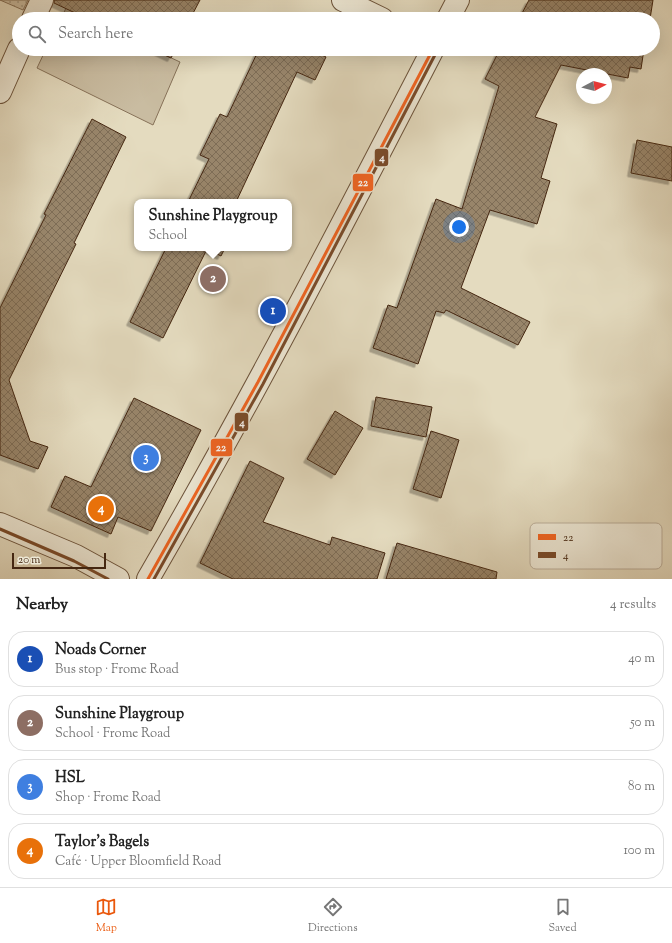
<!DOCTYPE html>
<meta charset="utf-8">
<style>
body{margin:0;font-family:"Sorts Mill Goudy",serif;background:#f6f6f6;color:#222}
.compass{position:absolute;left:576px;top:68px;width:36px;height:36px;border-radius:50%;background:#fff;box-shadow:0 4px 16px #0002;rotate:83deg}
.scale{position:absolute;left:12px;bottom:10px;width:94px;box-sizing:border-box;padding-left:4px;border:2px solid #452711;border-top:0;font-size:11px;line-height:14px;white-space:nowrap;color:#452711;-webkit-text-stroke:3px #ede8d5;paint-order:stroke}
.you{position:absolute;left:459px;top:227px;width:14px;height:14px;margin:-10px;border:3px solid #fff;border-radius:50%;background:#1a73e8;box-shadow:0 0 0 6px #1a73e833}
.badge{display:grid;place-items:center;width:26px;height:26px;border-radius:50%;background:#ea580c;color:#fff;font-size:13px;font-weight:700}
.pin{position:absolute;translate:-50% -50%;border:2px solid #fff;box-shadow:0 1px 4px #0006}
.popup{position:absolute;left:134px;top:199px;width:158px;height:52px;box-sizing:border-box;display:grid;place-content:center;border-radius:8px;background:#fff;filter:drop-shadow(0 1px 3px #0005);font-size:13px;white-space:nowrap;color:#767676}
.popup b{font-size:15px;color:#222}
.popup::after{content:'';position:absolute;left:50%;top:100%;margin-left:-8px;border:8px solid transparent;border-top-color:#fff}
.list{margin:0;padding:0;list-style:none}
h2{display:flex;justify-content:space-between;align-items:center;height:52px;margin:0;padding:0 16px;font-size:17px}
h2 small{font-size:13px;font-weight:400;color:#767676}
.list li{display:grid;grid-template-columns:26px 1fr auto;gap:12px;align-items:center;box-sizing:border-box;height:56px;margin:0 8px 8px;padding:0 8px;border:1px solid #e0e0e0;border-radius:16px}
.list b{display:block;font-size:15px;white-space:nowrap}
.list p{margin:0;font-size:13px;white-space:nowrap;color:#767676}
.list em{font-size:13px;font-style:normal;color:#767676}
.icon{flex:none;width:22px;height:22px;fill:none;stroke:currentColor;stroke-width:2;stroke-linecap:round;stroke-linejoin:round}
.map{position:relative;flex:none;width:672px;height:579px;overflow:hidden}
.search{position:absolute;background:#fff;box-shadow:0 4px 16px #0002;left:12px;right:12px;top:12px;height:44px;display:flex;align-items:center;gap:10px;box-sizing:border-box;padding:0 14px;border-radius:22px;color:#767676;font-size:15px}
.sheet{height:308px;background:#fff}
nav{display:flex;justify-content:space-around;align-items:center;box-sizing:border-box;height:56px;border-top:1px solid #e0e0e0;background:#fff;font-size:11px;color:#767676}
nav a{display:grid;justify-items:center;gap:2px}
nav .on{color:#ea580c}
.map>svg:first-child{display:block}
.grass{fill:url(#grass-dots);stroke:#877259}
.pitch{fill:#c9bca1;stroke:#877259}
.building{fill:url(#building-cross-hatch);stroke:#452711;filter:url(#shadow)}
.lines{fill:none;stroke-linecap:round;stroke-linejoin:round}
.minor-casing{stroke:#6d543c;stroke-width:24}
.tertiary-casing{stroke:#6d543c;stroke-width:24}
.minor{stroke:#ede8d5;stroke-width:22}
.tertiary{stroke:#ede8d5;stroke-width:22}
.bus-1-casing{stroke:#ede8d5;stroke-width:6}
.bus-2-casing{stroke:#ede8d5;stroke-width:6}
.bus-1{stroke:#f26522;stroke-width:3}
.bus-2{stroke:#7a4b2a;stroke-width:3}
.key{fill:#ede8d5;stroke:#bbae9a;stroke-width:1}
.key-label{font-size:11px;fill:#452711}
.line-badge{stroke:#ede8d5;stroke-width:1.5}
.badge-label{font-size:11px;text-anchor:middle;font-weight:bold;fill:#fff}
</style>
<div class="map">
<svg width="672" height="579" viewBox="0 0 672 579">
<defs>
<pattern id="grass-dots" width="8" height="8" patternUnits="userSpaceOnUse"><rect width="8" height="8" fill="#c9bca1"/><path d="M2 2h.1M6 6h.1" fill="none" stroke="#a59982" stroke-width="1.8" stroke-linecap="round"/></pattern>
<pattern id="building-cross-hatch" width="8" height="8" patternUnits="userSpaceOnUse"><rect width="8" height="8" fill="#98856b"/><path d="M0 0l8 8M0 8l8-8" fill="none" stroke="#7e6d57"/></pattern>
<filter id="shadow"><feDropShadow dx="-3.5" dy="3.5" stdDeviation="0" flood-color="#0004"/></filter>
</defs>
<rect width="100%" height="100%" fill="#e4dbbf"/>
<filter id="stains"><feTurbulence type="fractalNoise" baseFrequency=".005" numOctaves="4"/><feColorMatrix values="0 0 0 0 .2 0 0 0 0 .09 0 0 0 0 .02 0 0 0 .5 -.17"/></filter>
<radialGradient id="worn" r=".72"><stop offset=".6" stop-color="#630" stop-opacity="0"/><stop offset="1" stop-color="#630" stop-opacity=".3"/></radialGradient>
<path class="grass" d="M0,0h28l-5,10z"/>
<path class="pitch" d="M66,8l22,11h-27z
M46,49h106l28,13 -27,63 -116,-57z"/>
<path class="building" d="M54,0h146l-10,19h-102l-34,-16z
M529,0h124l-3,19h-131z
M152,49h24l-5,9z
M259,49h50l17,8 -11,23 -18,-8 -61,130h-48l21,-43 -9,-4 20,-41 7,3z
M500,49h144l-3,20 -11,-2 -2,11 -67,-13 -26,52 22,7 -16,54 9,3 -13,43 -47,-14 -29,78 69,34 -12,23 -72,-35 -2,3 -8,-2 -18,53 -45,-16 15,-43 9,3 39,-109 26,10 37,-123 -14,-7z
M92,119l34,18 -52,106 2,1 -67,136 21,61 18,6 -10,22 -38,-14v-147l46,-93 -2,-1z
M637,140l35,7v34l-41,-8z
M166,248h59l-4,8 -14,-7 -44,89 -33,-16z
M376,397l56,10 -6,30 -55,-11z
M134,398l67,32 -50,101 -33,-14 -7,17 -60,-27 14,-31 26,11z
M335,411l28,17 -28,47 -28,-16z
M431,431l28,9 -18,58 -28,-9z
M250,461l34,17 -21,44 67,23 2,-8 53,16 -8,26h-144l-33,-16z
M397,543l100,29 -1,7h-110z"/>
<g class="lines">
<defs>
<path id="minor" d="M343,0l39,19
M33,19l9,-19
M0,92l19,-43"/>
<path id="tertiary" d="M448,19l10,-19
M0,524l76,32 42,23
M148,579c101,-174 193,-352 285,-530"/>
</defs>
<use href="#minor" class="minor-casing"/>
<use href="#tertiary" class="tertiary-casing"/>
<use href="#minor" class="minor"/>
<use href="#tertiary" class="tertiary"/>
<defs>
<path id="bus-1" d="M148,579l110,-197 175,-333"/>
<path id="bus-2" d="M0,529l74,32 34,18
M154,579l109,-195 174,-333"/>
</defs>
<use href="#bus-1" class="bus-1-casing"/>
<use href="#bus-2" class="bus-2-casing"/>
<use href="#bus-1" class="bus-1"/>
<use href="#bus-2" class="bus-2"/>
</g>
<rect x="530" y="523" width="132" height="46" rx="6" class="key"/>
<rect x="538" y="534" width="18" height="6" fill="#f26522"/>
<rect x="538" y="552" width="18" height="6" fill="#7a4b2a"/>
<g class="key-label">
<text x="563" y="541">22</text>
<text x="563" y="559">4</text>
</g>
<g class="line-badge">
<rect x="374" y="148" width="15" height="19" rx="4" fill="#7a4b2a"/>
<rect x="352" y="173" width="22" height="19" rx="4" fill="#f26522"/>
<rect x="234" y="412" width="15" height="20" rx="4" fill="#7a4b2a"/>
<rect x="210" y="438" width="23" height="19" rx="4" fill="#f26522"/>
</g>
<g class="badge-label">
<text x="382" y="161">4</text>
<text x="363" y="186">22</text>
<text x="242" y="426">4</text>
<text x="221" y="451">22</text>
</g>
<rect width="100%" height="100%" filter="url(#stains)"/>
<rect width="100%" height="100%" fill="url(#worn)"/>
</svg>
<svg class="compass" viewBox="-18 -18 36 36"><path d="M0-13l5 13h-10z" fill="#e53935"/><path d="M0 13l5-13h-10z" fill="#767676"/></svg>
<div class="scale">20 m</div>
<div class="you"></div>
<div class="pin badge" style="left:273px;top:311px;background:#1a4fb4">1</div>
<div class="pin badge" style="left:213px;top:279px;background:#8d6e63">2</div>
<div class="popup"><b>Sunshine Playgroup</b>School</div>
<div class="pin badge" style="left:146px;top:458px;background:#3f7fe0">3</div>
<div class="pin badge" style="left:101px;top:509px;background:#e8710a">4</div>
<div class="search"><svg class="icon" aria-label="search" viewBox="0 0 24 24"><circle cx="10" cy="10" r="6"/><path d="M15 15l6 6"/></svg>Search here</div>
</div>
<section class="sheet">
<h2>Nearby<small>4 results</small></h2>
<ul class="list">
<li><span class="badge" style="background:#1a4fb4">1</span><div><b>Noads Corner</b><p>Bus stop · Frome Road</p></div><em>40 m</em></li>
<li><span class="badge" style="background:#8d6e63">2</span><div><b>Sunshine Playgroup</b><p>School · Frome Road</p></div><em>50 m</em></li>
<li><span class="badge" style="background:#3f7fe0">3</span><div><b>HSL</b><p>Shop · Frome Road</p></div><em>80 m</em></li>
<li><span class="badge" style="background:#e8710a">4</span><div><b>Taylor’s Bagels</b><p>Café · Upper Bloomfield Road</p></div><em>100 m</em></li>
</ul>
</section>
<nav>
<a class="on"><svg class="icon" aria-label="map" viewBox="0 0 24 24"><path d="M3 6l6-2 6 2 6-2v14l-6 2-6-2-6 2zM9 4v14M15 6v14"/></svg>Map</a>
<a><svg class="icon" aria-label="directions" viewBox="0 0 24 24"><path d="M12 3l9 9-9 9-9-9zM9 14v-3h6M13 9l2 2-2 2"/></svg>Directions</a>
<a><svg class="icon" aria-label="saved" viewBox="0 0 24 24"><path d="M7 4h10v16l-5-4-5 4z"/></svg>Saved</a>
</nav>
